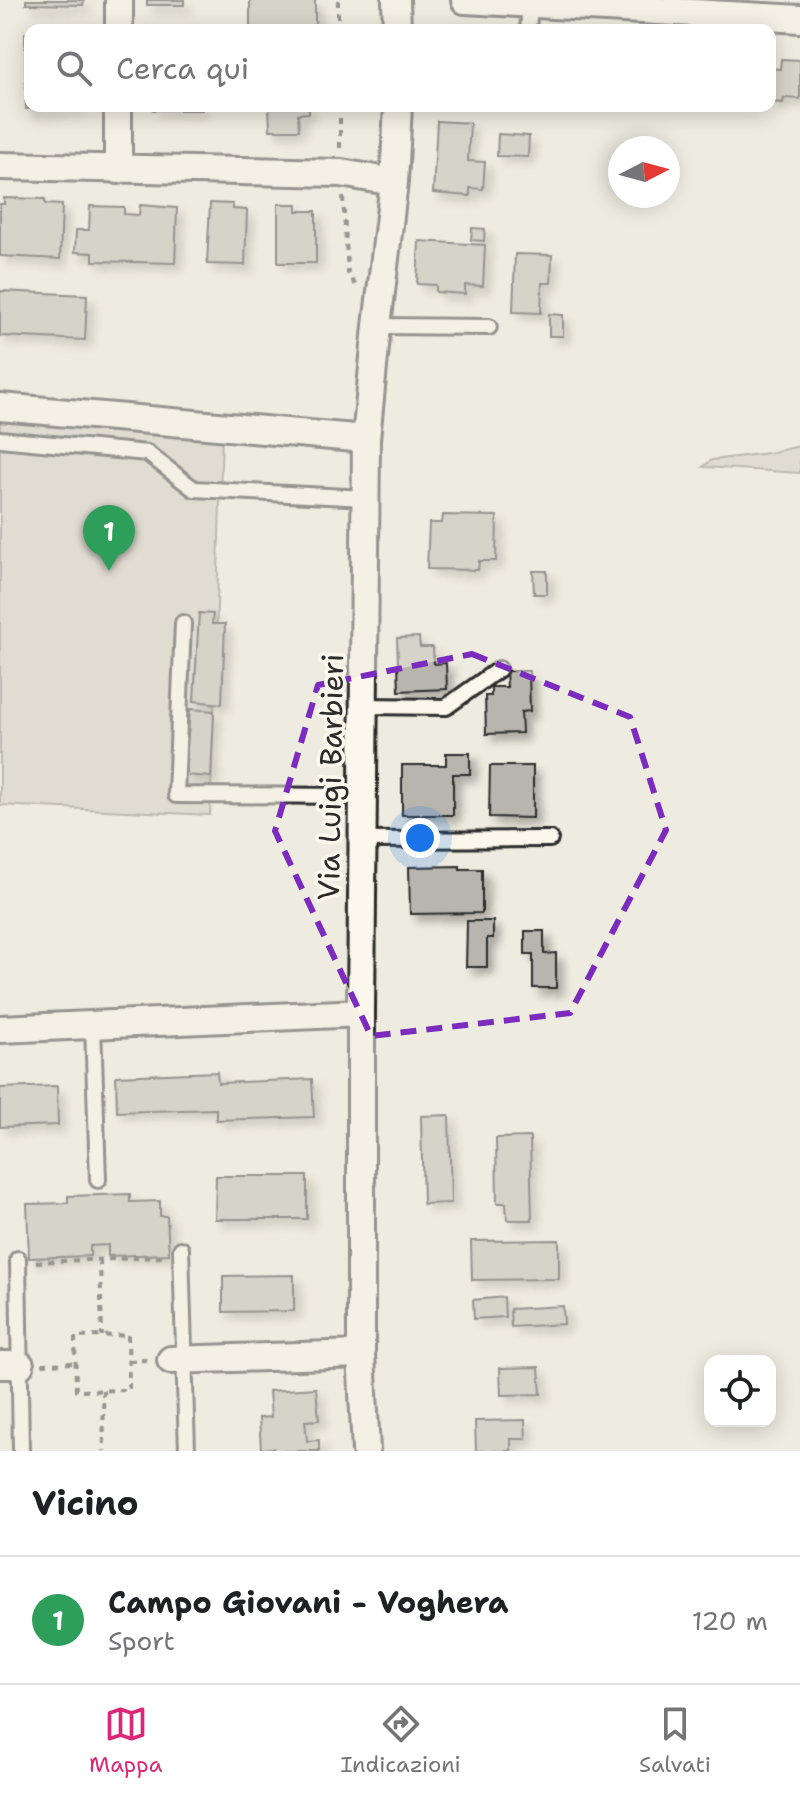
<!DOCTYPE html>
<html lang="it">
<style>
body{margin:0;font-family:"Shantell Sans",sans-serif;background:#f2f2f2;color:#202124}
.controls{position:absolute;right:24px;bottom:24px;display:grid;overflow:hidden;border-radius:16px;box-shadow:0 4px 20px #0003}
.controls button{width:72px;height:72px;display:grid;place-items:center;padding:0;border:0;border-bottom:2px solid #e0e0e0;background:#fff;color:#202124;font:40px sans-serif}
.compass{position:absolute;left:608px;top:136px;width:72px;height:72px;border-radius:50%;background:#fff;box-shadow:0 4px 20px #0003;rotate:84deg}
.you{position:absolute;left:420px;top:838px;width:28px;height:28px;margin:-20px;border:6px solid #fff;border-radius:50%;background:#1a73e8;box-shadow:0 0 0 12px #1a73e833}
.badge{display:grid;place-items:center;width:52px;height:52px;border-radius:50%;background:#db2777;color:#fff;font-size:26px;font-weight:700}
.pin{position:absolute;translate:-50% -66px;filter:drop-shadow(0 2px 4px #0008)}
.pin::after{content:'';position:absolute;top:42px;width:28px;height:24px;background:inherit;clip-path:polygon(0 0,100% 0,50% 100%)}
.list{margin:0;padding:0;list-style:none}
h2{display:flex;justify-content:space-between;align-items:center;height:104px;margin:0;padding:0 32px;font-size:34px}
h2 small{font-size:26px;font-weight:400;color:#757577}
.list li{display:grid;grid-template-columns:52px 1fr auto;gap:24px;align-items:center;box-sizing:border-box;height:128px;padding:0 32px;border-top:2px solid #e0e0e0}
.list b{display:block;font-size:30px;white-space:nowrap}
.list p{margin:0;font-size:26px;white-space:nowrap;color:#757577}
.list em{font-size:26px;font-style:normal;color:#757577}
.icon{flex:none;width:44px;height:44px;fill:none;stroke:currentColor;stroke-width:2;stroke-linecap:round;stroke-linejoin:round}
.map{position:relative;flex:none;width:800px;height:1451px;overflow:hidden}
.search{position:absolute;background:#fff;box-shadow:0 4px 20px #0003;left:24px;right:24px;top:24px;height:88px;display:flex;align-items:center;gap:20px;box-sizing:border-box;padding:0 28px;border-radius:16px;color:#757577;font-size:30px}
.sheet{height:232px;background:#fff}
nav{display:flex;justify-content:space-around;align-items:center;box-sizing:border-box;height:112px;border-top:2px solid #e0e0e0;background:#fff;font-size:22px;color:#757577}
nav a{display:grid;justify-items:center;gap:4px}
nav .on{color:#db2777}
.map>svg:first-child{display:block}
.green{fill:#cecbc2;stroke:#7c7b76;stroke-width:2}
.building{fill:#b8b5ae;stroke:#2b2b2b;stroke-width:2;filter:url(#shadow)}
.lines{fill:none;stroke-linecap:round;stroke-linejoin:round}
.service-casing{stroke:#2b2b2b;stroke-width:20}
.minor-casing{stroke:#2b2b2b;stroke-width:32}
.path{stroke:#2b2b2b;stroke-width:4;stroke-dasharray:6 6;stroke-linecap:butt}
.service{stroke:#fbf7ec;stroke-width:14}
.minor{stroke:#fbf7ec;stroke-width:26}
.marked{fill:none;stroke:#7b2cbf;stroke-width:6;stroke-dasharray:16 10;stroke-linejoin:round}
.labels{text-anchor:middle;stroke-width:7;stroke-linejoin:round;paint-order:stroke}
.street-label{font-size:30px;fill:#2b2b2b;stroke:#fbf7ec}
</style>
<div class="map">
<svg width="800" height="1451" viewBox="0 0 800 1451">
<defs>
<filter id="shadow"><feDropShadow dx="7" dy="7" stdDeviation="4" flood-color="#0004"/></filter>
</defs>
<rect width="100%" height="100%" fill="#eeebe0"/>
<filter id="ink" filterUnits="userSpaceOnUse"><feTurbulence type="fractalNoise" baseFrequency=".0125" numOctaves="2"/><feDisplacementMap in="SourceGraphic" scale="16" xChannelSelector="R" yChannelSelector="G"/><feConvolveMatrix kernelMatrix="1 2 1 2 8 2 1 2 1" color-interpolation-filters="sRGB"/></filter>
<g filter="url(#ink)">
<path class="green" d="M0,415l222,17 -8,279 -4,104 -210,-10z
M800,446v27l-97,-6 9,-7 56,-7z"/>
<path class="building" d="M26,0h58l-1,5 -57,-1z
M147,0h37v5h-37z
M250,0h65v30h-65z
M25,33h5v73h47v2l-51,1z
M781,59l19,1v39l-16,-1 -1,5 -13,-1v-34l10,1z
M153,106h49v4h-49z
M269,106h40v7l-11,1 1,16h-29z
M437,121l33,2 -2,38 17,1 -2,27 -13,-1v8l-37,-3z
M498,134l31,2 -1,21 -31,-1z
M4,198l41,1v5l17,1 -2,54 -60,-3v-52h4z
M210,203l23,1v5l14,1 -2,55 -38,-1z
M278,204h19v7h19v52h-38z
M140,205l37,3 -2,55 -82,-2v-8l-18,-1 1,-22h13l1,-24 34,1v7l15,1z
M472,228l13,1 -1,12 -13,-1z
M419,241l66,4 -2,41 -18,-1v9l-29,-2v-7l-19,-1z
M515,254l37,1 -1,28h-9l-1,30 -28,-1z
M0,291l87,4 -2,45 -85,-4z
M549,314l14,1v21h-14z
M443,515l54,1 -1,45h-17l-1,9 -51,-1 2,-46h13z
M533,571h14v23h-13z
M199,613l14,1 -1,10h13l-3,80 -28,-3z
M419,637l1,10h13l1,17 12,-1 1,26 -48,2 -2,-53z
M506,671h23l1,40 -9,1 1,21 -36,1 -1,-38h6v-9h16z
M190,709l24,2 -3,66 -26,-2z
M446,753h24v21h-17v41h-51v-50h44z
M490,766h43v52l-44,-1z
M460,866v3h22v44l-72,1 -1,-47z
M467,921h26v17h-6v29h-21z
M525,931h19v23l12,-1v35h-23v-34h-8z
M217,1072l1,11 94,-4 2,38 -98,3v-11l-99,3 -1,-36z
M57,1086l1,39 -58,2v-39z
M449,1115l2,88 -28,1 -2,-88z
M530,1137l2,83h-25l-1,-17h-9l-1,-65z
M216,1176h91v43h-92z
M130,1194v8l30,-1v15h7l2,38 -61,2v-11l-18,1v10l-61,2 -2,-54 41,-1v-7z
M559,1240v39l-87,1 -1,-39z
M294,1275v36l-71,1v-36z
M504,1297l1,20 -31,2 -1,-19z
M563,1306l1,18 -53,3 -1,-18z
M539,1367l2,27 -40,1 -1,-27z
M316,1388l3,32 -14,1 2,20 12,-1v11h-46v-3l-12,1 -2,-31 12,-1 -2,-26z
M525,1420l1,19h-15v12h-35l-1,-30z"/>
<g class="lines">
<defs>
<path id="service" d="M528,30l2,-26
M377,326l112,1
M0,439l147,14 47,36 172,9
M183,623l-7,172 187,1
M363,706l83,1 53,-38
M362,840l188,-1
M93,1025l5,155
M181,1249l6,202
M18,1259l3,192"/>
<path id="minor" d="M396,0l1,30
M465,0l335,19
M119,30v-30
M0,166l341,7 53,9
M118,170v-64
M0,407l366,32
M0,1029l361,-16
M171,1360l190,-6
M0,1365h20
M366,1451l-5,-97v-341l5,-574 11,-113 17,-144 4,-76"/>
</defs>
<use href="#service" class="service-casing"/>
<use href="#minor" class="minor-casing"/>
<path class="path" d="M338,30v-30
M340,106v42
M343,197l5,76 8,13
M100,1260l2,76
M36,1262l127,-5
M128,1335l1,55 -53,1 -1,-54z
M129,1361l19,-1
M42,1364l34,-1
M103,1390l1,61"/>
<use href="#service" class="service"/>
<use href="#minor" class="minor"/>
</g>
</g>
<path d="M0 0H800V1451H0ZM472,654l158,63 36,113 -96,183 -199,23 -96,-205 43,-146z" fill="#eeebe0" fill-opacity=".55" fill-rule="evenodd"/>
<path class="marked" d="M472,654l158,63 36,113 -96,183 -199,23 -96,-205 43,-146z"/>
<g class="labels">
<g class="street-label">
<text transform="translate(331 777) rotate(-89)" y="10">Via Luigi Barbieri</text>
</g>
</g>
</svg>
<div class="controls">
<button><svg class="icon" aria-label="locate" viewBox="0 0 24 24"><circle cx="12" cy="12" r="6"/><path d="M12 2v4M12 18v4M2 12h4M18 12h4"/></svg></button>
</div>
<svg class="compass" viewBox="-18 -18 36 36"><path d="M0-13l5 13h-10z" fill="#e53935"/><path d="M0 13l5-13h-10z" fill="#757577"/></svg>
<div class="you"></div>
<div class="pin badge" style="left:109px;top:571px;background:#2e9e5b">1</div>
<div class="search"><svg class="icon" aria-label="search" viewBox="0 0 24 24"><circle cx="10" cy="10" r="6"/><path d="M15 15l6 6"/></svg>Cerca qui</div>
</div>
<section class="sheet">
<h2>Vicino<small></small></h2>
<ul class="list">
<li><span class="badge" style="background:#2e9e5b">1</span><div><b>Campo Giovani - Voghera</b><p>Sport</p></div><em>120 m</em></li>
</ul>
</section>
<nav>
<a class="on"><svg class="icon" aria-label="map" viewBox="0 0 24 24"><path d="M3 6l6-2 6 2 6-2v14l-6 2-6-2-6 2zM9 4v14M15 6v14"/></svg>Mappa</a>
<a><svg class="icon" aria-label="directions" viewBox="0 0 24 24"><path d="M12 3l9 9-9 9-9-9zM9 14v-3h6M13 9l2 2-2 2"/></svg>Indicazioni</a>
<a><svg class="icon" aria-label="saved" viewBox="0 0 24 24"><path d="M7 4h10v16l-5-4-5 4z"/></svg>Salvati</a>
</nav>
